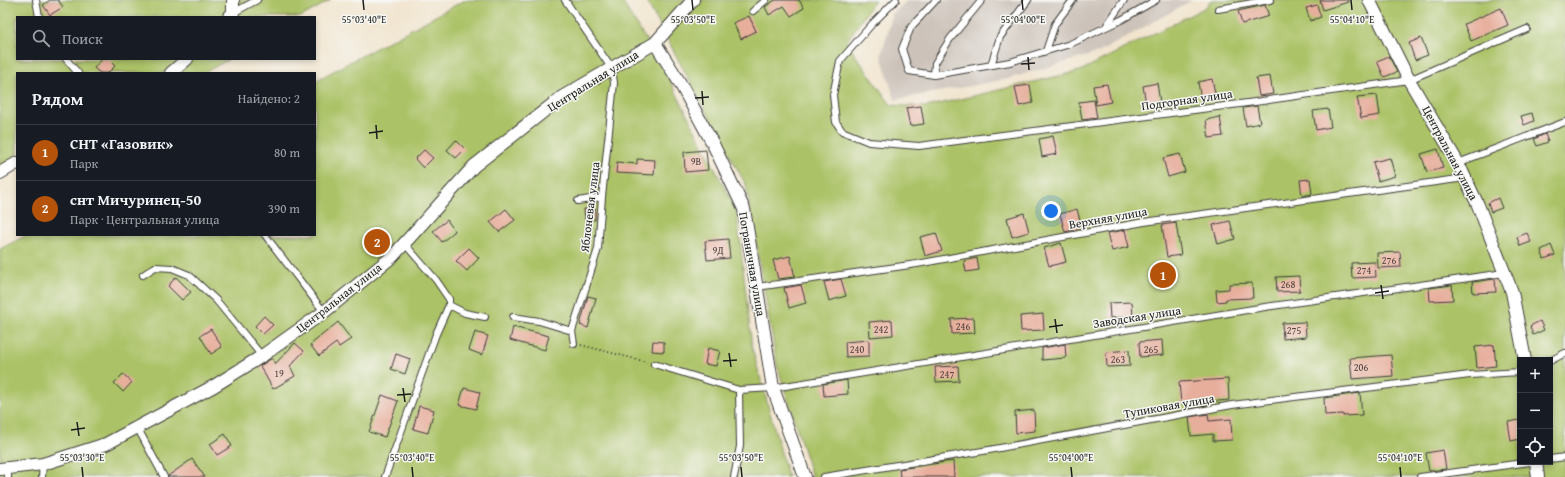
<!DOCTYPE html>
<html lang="ru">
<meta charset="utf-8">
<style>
body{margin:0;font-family:"Gentium Book Plus",serif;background:#242831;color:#f1f3f6}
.controls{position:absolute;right:12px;bottom:12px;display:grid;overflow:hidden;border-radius:0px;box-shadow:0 2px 6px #0003}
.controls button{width:36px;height:36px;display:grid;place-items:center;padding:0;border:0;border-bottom:1px solid #363941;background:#171b24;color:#f1f3f6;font:20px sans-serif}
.you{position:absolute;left:1051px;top:211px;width:14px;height:14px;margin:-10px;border:3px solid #fff;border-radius:50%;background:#1a73e8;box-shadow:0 0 0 6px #1a73e833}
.badge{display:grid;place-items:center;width:26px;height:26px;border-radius:50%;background:#b45309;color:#fff;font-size:13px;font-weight:700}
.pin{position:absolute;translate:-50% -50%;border:2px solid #fff;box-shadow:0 1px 4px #0006}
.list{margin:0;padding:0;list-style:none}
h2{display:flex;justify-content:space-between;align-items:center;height:52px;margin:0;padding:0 16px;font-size:17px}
h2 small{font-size:13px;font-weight:400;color:#9ea1a6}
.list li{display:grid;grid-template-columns:26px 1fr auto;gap:12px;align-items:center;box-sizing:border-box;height:56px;padding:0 16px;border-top:1px solid #363941}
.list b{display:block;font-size:15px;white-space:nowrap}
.list p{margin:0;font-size:13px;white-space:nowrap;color:#9ea1a6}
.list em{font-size:13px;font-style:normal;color:#9ea1a6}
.icon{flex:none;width:22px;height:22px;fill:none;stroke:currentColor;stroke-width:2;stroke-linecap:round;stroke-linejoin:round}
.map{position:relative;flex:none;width:1565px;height:477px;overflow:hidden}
.search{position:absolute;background:#171b24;box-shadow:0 2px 6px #0003;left:16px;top:16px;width:300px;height:44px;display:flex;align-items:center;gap:10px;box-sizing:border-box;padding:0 14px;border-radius:0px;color:#9ea1a6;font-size:15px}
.panel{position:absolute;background:#171b24;box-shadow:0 2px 6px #0003;left:16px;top:72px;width:300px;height:164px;border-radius:0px}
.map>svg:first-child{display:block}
.industrial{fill:#ccc2b9}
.green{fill:#abc266;stroke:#646f41;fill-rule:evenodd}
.building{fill:#e7ae9c}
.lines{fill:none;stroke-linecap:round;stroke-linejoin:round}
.service-casing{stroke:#3c3a37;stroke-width:8}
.minor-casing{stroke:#3c3a37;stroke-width:14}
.path{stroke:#3c3a37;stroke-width:2;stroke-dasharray:1 3;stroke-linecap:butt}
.service{stroke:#fff;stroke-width:6}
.minor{stroke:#fff;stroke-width:12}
.ticks{fill:none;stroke:#1c1c1c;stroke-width:1.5}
.labels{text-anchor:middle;stroke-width:3;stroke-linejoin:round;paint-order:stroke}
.number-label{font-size:10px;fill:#4f403c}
.street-label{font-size:12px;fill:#1c1c1c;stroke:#f6f6f2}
.ticks-label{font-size:10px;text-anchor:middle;fill:#1c1c1c;stroke:#f6f6f2;stroke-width:3;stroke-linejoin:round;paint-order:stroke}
</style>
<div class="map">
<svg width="1565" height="477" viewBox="0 0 1565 477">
<rect width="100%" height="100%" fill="#f6f6f2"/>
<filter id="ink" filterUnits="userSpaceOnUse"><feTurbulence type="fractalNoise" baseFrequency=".025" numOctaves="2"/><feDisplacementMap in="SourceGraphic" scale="8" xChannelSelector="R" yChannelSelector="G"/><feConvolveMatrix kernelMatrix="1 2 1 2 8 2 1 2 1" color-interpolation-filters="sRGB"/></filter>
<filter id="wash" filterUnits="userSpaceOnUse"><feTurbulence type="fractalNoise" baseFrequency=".012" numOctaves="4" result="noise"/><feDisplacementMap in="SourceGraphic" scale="16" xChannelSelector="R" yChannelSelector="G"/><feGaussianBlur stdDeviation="0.9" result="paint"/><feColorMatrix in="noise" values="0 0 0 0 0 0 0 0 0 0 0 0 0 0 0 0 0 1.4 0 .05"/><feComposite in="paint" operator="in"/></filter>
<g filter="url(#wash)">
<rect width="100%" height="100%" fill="#f1e4cd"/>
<path class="industrial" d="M908,0h284l-94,53 -91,26 -112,21 -14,-45 12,-42z"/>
<path class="green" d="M0,0h331l-30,17h-284v42h212l-25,14h-187v85l-17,10z
M465,0h156l41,65 75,147 15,136 36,129h-788v-228l27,-14h288v-154z
M646,0h229l-29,42 45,63 35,2 154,-36 126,-64 5,-7h354v477h-753l-35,-112 -31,-180zM1520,360h30v102h-30z"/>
<g id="blocks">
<path class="building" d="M50,0h8l5,7 -13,8 -7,-10z
M775,0h24l5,8 -13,8 -7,-10 -15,9 -4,-8z
M1320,0h28v2l-25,8z
M1265,5l4,11 -27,8 -4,-13z
M1317,5l4,12 -11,4 -4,-13z
M1501,8l7,17 -37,16 -7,-17z
M749,16l7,15 -15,8 -8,-16z
M1421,38l7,17 -13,5 -6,-17z
M1389,56l8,16 -13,5 -7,-16z
M102,59h6l7,7 -7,7h-8l-6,-5z
M1270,76l3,18 -14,2 -3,-18z
M1212,79l4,18 -15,3 -3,-18z
M1157,83l3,19 -14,2 -3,-18z
M1107,84l4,18 -15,3 -3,-19z
M1030,85l3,18 -14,3 -4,-19z
M1377,95l3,20 -19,3 -4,-21z
M1094,100l3,18 -15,2 -3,-18z
M921,106l3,18 -14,2 -4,-18z
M1257,106l3,17 -14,3 -3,-18z
M1328,109l3,18 -15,3 -3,-19z
M1532,113l2,8 -10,4 -3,-9z
M1220,117l3,19 -14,2 -3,-18z
M1545,134l3,8 -11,4 -3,-7z
M1053,136l4,18 -15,3 -3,-18z
M456,140l9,9 -9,9 -9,-8z
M1438,149l5,19 -16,4 -6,-18z
M424,150l9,8 -10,10 -8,-9z
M706,150l2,20 -23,2 -1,-20z
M1180,154l5,18 -17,5 -5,-19z
M1390,158l5,18 -17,5 -5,-19z
M637,159l18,1 -1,15 -38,-2 1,-11 20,2z
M1310,179l2,15 -10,2 -2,-16z
M1498,198l4,10 -11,4 -3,-9z
M506,209l9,11 -16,12 -9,-10z
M584,209h11v11h-10z
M1077,209l5,19 -17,4 -5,-18z
M1024,213l5,19 -17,5 -5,-19z
M447,220l8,11 -13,11 -9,-11z
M1230,221l5,18 -17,5 -5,-19z
M1176,223l5,32 -14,2 -5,-32z
M1125,230l4,17 -17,4 -5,-18z
M936,233l6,18 -17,5 -5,-19z
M1527,233l4,9 -11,4 -3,-9z
M728,239l2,19 -23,2 -2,-19z
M1061,243l5,19 -17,4 -5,-18z
M1551,245l4,10 -11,4 -3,-9z
M469,248l10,10 -12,13 -11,-10z
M1400,252l1,15 -23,1 -1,-15z
M790,256l5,21 -17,2 -5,-19z
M977,258l2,12 -13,2 -2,-11z
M1375,262l1,15 -24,1 -1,-15z
M1299,276l1,15 -23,1 -1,-15z
M176,277l15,15 -9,8 -14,-14z
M841,279l5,17 -17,5 -5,-19z
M1495,279l1,13 -23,1 -1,-11z
M1252,283l1,15 -27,1v2l-9,1 -1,-12 13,-1v-5z
M801,285l5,18 -17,5 -5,-20z
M1452,285l1,15 -23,1 -1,-13z
M588,296l8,2 -8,30 -8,-3z
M1132,302l1,15 -23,1 -1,-15z
M1043,314l1,16 -23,1 -1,-15z
M264,316l9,9 -10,9 -8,-8z
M974,318l1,15 -23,1 -1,-15z
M892,320l1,15 -23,2 -1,-15z
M1540,321l4,9 -11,5 -3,-9z
M338,322l13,17 -12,8 -3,-4 -17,13 -9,-11z
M1305,322l1,15 -23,2 -1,-16z
M513,327l36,9 -4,14 -35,-10z
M211,329l11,18 -11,7 -11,-18z
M475,332l13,4 -6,19 -13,-5z
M869,340v16l-23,1 -1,-15z
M1162,340l1,15 -23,2 -1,-15z
M653,341l11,1v10l-12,-1z
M295,343l9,8 -14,15 5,10 -22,13 -13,-23 12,-8 3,6z
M1065,344l1,14 -24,2v-12z
M1494,345l2,21 -19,2 -2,-21z
M708,348l12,3 -4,15 -11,-2z
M1129,350l1,16 -23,1 -1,-15z
M396,354l14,5 -5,15 -14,-5z
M1391,355l2,21 -41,3 -2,-21z
M958,366l1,15 -23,1 -1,-15z
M123,374l9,8 -9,10 -9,-9z
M1228,379l1,21 -22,2v3l-18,3 -1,-5 -7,1 -2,-22z
M847,380l1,14 -24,2 -1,-12z
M464,388l16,4 -4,17 -17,-4z
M1360,393l2,22 -19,1v-2l-18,1 -1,-17z
M382,395l16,6 -13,36 -16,-5z
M419,406l15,4 -6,23 -15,-4z
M1034,410l1,21 -19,2 -1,-21z
M1208,414l1,7 22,-2 1,21 -19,1v-7l-22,2 -2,-19z
M1520,420v19l-9,2 -3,-19z
M225,434l7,12 -15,9 -7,-11z
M1443,450l3,19 -17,2 -3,-18z
M192,459l13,18h-37v-1z
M953,461l1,16h-54l-1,-8z"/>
</g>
</g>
<g filter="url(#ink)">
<use href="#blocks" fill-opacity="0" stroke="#3c3a37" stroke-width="1"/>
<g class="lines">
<defs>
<path id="service" d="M36,0l3,17
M565,0l47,69 2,14 -12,114 -4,52 -26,82 2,13
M896,0l-24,24 -32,37 -7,34 3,27 6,9 27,11 50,4 336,-44 154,-22 118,-51
M936,0l-25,27 -9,22 7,22 25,4 76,-13 60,-18 51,-24 35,-20
M1218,9l52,-9
M753,11l13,-11
M233,13l24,-13
M1107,25l17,-25
M1046,51l9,-27 18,-24
M66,59l12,14
M991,65l9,-28 28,-37
M934,75l1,-12 15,-24 32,-39
M1458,163l107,-41
M578,201l24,-4
M265,235l59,77
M143,275l12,-8 17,1 17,7 27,25 46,56
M757,287l160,-23 227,-42 321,-44
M449,305l16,8 20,4
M513,317l26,4 33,10
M1550,361l15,-8
M654,364l85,26 34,-2 492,-81 239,-34
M137,427l27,50
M1550,459l15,-2
M8,477v-9
M42,477l1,-13
M385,477l51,-143 13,-29v-6l-13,-19 -32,-37
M734,477l6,-31 -1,-56
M824,477l165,-27 243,-45 238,-30 50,-3
M1420,477l110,-15"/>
<path id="minor" d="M1369,0l40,80 49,83 20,42 34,87 13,68
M229,17l4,-4v-13
M655,43l25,40 33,61 31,65 29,179 32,89
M171,73l16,-14
M0,173l17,-10
M1536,462l2,15
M0,469l43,-5 63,-20 108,-58 48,-30 62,-44 69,-56 81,-90 88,-69 93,-54 38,-43"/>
</defs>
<use href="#service" class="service-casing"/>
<use href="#minor" class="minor-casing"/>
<path class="path" d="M581,345l66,17"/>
<use href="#service" class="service"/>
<use href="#minor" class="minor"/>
</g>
</g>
<path class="ticks" d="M363,0l1,10M692,0l1,10M1022,0l1,10M1351,0l1,10M1028,57l1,13M1021,64l14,-1M702,91l1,14M695,98l14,-1M376,125l1,14M369,133l14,-2M1381,285l2,14M1375,293l14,-2M1055,319l2,14M1049,327l14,-2M729,353l2,14M723,361l14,-1M403,388l2,14M397,395l14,-1M77,422l2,14M71,430l14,-2M82,467l1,10M412,467l1,10M741,467l1,10M1071,467l1,10M1400,467l1,10"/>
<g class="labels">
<g class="number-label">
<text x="696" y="165">9В</text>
<text x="718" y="254">9Д</text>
<text x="1389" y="264">276</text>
<text x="1364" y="274">274</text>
<text x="1288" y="288">268</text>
<text x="963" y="330">246</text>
<text x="881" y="333">242</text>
<text x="1294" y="334">275</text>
<text x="857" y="353">240</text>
<text x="1151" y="353">265</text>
<text x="1118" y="363">263</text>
<text x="1361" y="371">206</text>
<text x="279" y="377">19</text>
<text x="947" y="378">247</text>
</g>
<g class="street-label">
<text transform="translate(593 81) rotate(-32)" y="4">Центральная улица</text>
<text transform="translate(1187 100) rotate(-8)" y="4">Подгорная улица</text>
<text transform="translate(1450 153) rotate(62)" y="4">Центральная улица</text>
<text transform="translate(590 207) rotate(-83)" y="4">Яблоневая улица</text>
<text transform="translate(1108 218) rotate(-10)" y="4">Верхняя улица</text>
<text transform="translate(752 264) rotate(80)" y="4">Пограничная улица</text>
<text transform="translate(339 298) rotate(-38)" y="4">Центральная улица</text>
<text transform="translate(1137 317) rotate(-9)" y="4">Заводская улица</text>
<text transform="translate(1169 406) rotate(-10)" y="4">Тупиковая улица</text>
</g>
</g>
<g class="ticks-label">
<text x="364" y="23">55°03'40"E</text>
<text x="693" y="23">55°03'50"E</text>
<text x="1023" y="23">55°04'00"E</text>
<text x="1352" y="23">55°04'10"E</text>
<text x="82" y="461">55°03'30"E</text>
<text x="412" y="461">55°03'40"E</text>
<text x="741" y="461">55°03'50"E</text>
<text x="1071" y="461">55°04'00"E</text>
<text x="1400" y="461">55°04'10"E</text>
</g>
</svg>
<div class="controls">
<button>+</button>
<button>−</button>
<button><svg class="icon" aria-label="locate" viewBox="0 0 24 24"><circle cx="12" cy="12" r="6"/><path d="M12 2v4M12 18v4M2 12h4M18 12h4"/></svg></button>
</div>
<div class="you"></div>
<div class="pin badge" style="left:1163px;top:275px">1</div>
<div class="pin badge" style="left:377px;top:242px">2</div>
<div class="search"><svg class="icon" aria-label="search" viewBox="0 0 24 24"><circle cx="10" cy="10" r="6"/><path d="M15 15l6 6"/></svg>Поиск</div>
<section class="panel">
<h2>Рядом<small>Найдено: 2</small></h2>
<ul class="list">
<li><span class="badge">1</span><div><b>СНТ «Газовик»</b><p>Парк</p></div><em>80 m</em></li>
<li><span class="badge">2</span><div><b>снт Мичуринец-50</b><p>Парк · Центральная улица</p></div><em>390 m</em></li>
</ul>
</section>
</div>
